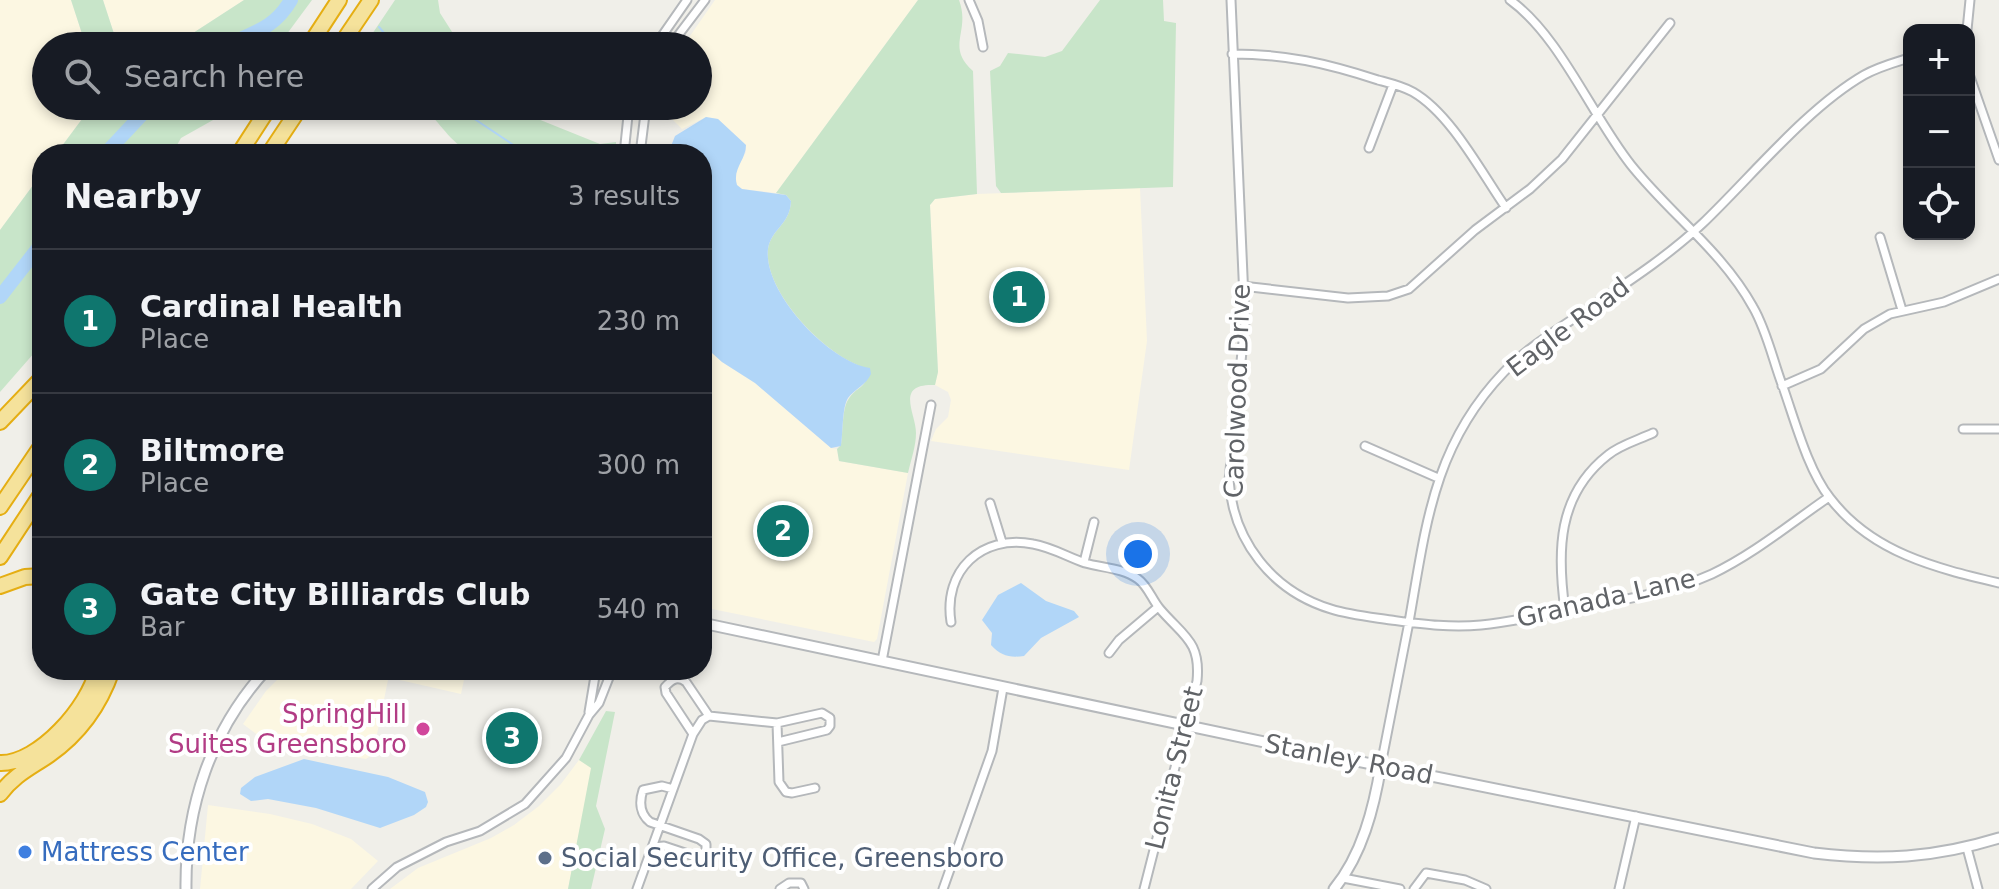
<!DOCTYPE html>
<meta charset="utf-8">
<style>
body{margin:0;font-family:"DejaVu Sans",sans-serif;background:#242831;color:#f1f3f6}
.controls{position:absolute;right:24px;top:24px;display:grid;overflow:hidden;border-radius:16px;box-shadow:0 4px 12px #0003}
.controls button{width:72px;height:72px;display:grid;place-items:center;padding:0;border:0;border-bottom:2px solid #363941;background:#171b24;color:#f1f3f6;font:40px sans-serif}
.you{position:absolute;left:1138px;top:554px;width:28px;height:28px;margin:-20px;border:6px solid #fff;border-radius:50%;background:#1a73e8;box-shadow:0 0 0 12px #1a73e833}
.badge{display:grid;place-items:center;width:52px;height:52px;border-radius:50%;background:#0f766e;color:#fff;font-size:26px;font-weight:700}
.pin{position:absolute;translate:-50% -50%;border:4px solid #fff;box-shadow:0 2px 8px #0006}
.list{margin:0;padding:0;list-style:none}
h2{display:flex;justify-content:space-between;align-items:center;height:104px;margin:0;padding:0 32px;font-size:34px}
h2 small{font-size:26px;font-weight:400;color:#9ea1a6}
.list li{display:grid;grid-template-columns:52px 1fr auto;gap:24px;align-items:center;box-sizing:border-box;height:144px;padding:0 32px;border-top:2px solid #363941}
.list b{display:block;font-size:30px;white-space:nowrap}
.list p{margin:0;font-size:26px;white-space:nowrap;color:#9ea1a6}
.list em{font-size:26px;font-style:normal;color:#9ea1a6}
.icon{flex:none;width:44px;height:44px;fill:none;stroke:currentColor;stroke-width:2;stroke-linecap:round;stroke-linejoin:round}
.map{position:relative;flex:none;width:1999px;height:889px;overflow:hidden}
.search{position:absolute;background:#171b24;box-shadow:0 4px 12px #0003;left:32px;top:32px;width:680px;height:88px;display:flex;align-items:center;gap:20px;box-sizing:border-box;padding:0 28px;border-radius:44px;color:#9ea1a6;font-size:30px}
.panel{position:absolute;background:#171b24;box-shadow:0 4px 12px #0003;left:32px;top:144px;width:680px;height:536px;border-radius:32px}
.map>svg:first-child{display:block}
.commercial{fill:#fcf7e2}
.green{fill:#c8e5c9}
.water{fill:#b1d6f8}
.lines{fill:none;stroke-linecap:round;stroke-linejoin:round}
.stream{stroke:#b1d6f8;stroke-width:2}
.river{stroke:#b1d6f8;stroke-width:14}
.minor-casing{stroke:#b5b8bb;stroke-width:11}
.tertiary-casing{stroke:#b5b8bb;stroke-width:13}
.motorway-casing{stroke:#e5ae13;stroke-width:18}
.minor{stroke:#fff;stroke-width:7}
.tertiary{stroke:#fff;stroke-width:9}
.motorway{stroke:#f5e29b;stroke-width:14}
.hotel-dot{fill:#d1479c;stroke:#fff;stroke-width:3}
.shop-dot{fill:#3f7fe0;stroke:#fff;stroke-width:3}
.service-dot{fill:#5c6f8a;stroke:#fff;stroke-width:3}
.labels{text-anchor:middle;stroke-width:8;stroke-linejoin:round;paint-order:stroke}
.street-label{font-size:26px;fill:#606367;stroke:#fff}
.hotel-label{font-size:26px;fill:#b23c85;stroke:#fff;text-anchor:end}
.shop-label{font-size:26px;fill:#366cbe;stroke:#fff;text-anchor:start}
.service-label{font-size:26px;fill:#4e5e75;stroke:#fff;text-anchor:start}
</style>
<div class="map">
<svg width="1999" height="889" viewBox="0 0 1999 889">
<rect width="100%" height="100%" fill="#f0efe9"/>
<path class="commercial" d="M0,0h71l15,46h-40v60h41l-2,9 -29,39h-14v19l-42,57z
M103,0h141l-71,46h-55z
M715,0h203l-142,193 -34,-4 -6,-4v-15l10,-18v-7l-28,-26 -12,-2 -24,12 -23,-23h39v-60h-15z
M1140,188l7,153 -18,129 -198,-29 5,-12 12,-12 3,-17 -3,-8 -13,-7 3,-13 -8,-167 5,-6 42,-5z
M702,344l20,18 33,21 76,65 6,1 2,12 69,12 -31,166 -3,3 -172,-35z
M287,670h103l-17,84 -7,5 -84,-15 -23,-8 -16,-12 23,-33z
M392,670h74l-5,24 -70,-16z
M579,760l13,8 -24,121h-178l28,-21 73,-30 23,-13 25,-19 22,-22z
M208,805l62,9 42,10 39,15 27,22 -27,28h-151z"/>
<path class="green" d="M71,0h32l15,46h-32z
M244,0h68l-34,46h-105z
M395,0h43l2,13 21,33h-97z
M918,0h41c12,32 -14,46 14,71l4,123 -42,5 -5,6 8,167 -3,13c-41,-2 -19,28 -19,48 0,13 -5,27 -8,40l-69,-12 -2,-12 4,-4c2,-12 1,-36 7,-45 9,-15 17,-9 22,-31 -41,-8 -107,-77 -102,-120 3,-20 22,-24 23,-48l-5,-6 -10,-2z
M1100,0h63l1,21 12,2 -3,164 -172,6 -5,-7 -6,-115 10,-5 8,-13 37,4 17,-6z
M87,106h142l-7,9 -41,23 -9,16h-116l29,-39z
M419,106h96l8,7 77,31 16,-2v12c-23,0 -137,4 -148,-3 -22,-12 -29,-33 -49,-45z
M42,173v171l-42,48v-162z
M606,711l9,1 -19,94 9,23 -14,60h-23l23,-121 -12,-8z"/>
<path class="water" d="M706,117l12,2 28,26c0,15 -14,24 -9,40l5,4 44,6 5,6c-1,24 -20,28 -23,48 -5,43 61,113 102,119l1,6c-5,11 -16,15 -23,24 -6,9 -5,36 -7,48l-10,2 -76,-65 -33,-21 -20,-18v-190h-34l7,-18z
M1021,583l25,18 28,10 5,6 -38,21 -17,18c-14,2 -23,0 -33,-11l1,-12 -10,-13 16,-25z
M304,759l84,18 37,15 3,10 -2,5 -12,8 -34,13 -64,-20 -48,-9 -17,2 -11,-7 1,-6 14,-11z"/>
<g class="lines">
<path class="stream" d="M379,27l16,19
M455,106l72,48"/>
<path class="river" d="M225,46c29,-14 49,-17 66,-46
M105,154l45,-48
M0,297l42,-54"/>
<defs>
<path id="minor" d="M969,0l9,21 5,26
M1231,0l14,322 -16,158c4,61 43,111 102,129 19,6 40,8 60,11 31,4 59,8 90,5 32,-3 64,-11 96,-17 45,-8 93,-15 135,-34 42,-20 79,-51 117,-77
M1510,0c50,36 82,116 121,165 40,50 91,86 122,142 14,24 20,54 30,80 12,34 25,83 47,111 42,55 106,70 169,85
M1967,30l3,-30
M655,46l32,-46
M670,46l35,-46
M1232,54c54,0 94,9 146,26 11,3 24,6 35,12 38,22 68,80 93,116
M1969,74l30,86
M1369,148l24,-63
M624,154l5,-48
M640,154l6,-48
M1880,237l22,73
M1242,286l106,12 40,-2 21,-7 66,-59 55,-41 32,-30 108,-136
M1782,386l39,-17 43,-40 26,-15 54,-12 55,-23
M1963,429h36
M1365,446l73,32
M990,503l12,39
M1084,562l10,-40
M1565,610c-8,-58 -8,-115 43,-155 12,-10 30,-15 45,-22
M951,622c-8,-51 30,-88 82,-78 18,3 35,13 52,19 18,5 38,5 53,16 10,7 14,21 22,30 23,27 41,32 37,72l-53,208
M1109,653l10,-13 39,-33
M882,661l49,-256
M589,712l7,-42
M777,723l2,59 7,10 6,1 23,-5
M693,734l-27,-41 -1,-6c7,-8 13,-11 21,-5l23,34
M1381,765c9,-48 19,-95 28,-143 17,-96 24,-176 95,-250 21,-22 48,-39 72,-55 44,-30 89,-58 127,-94 48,-46 104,-115 161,-148 14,-8 29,-12 45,-17
M653,847l11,-1 36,12 6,-5v-9l-7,-5 -49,-17c-10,-8 -11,-20 -7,-32l19,-4 11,3
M1967,848l11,41
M1343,878l57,11
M372,889l25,-22 49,-25 34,-11 45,-27 41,-46 23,-43 10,-12 13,-33
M637,889l56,-155 9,-14 7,-4 68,7 45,-10 8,5v8l-3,4 -49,12
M780,889l9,-6h12l3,6
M943,889l49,-138 11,-63
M1414,889l12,-16 39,7 21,9
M1619,889l17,-73"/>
<path id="tertiary" d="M702,623l595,126 517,104c66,8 120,5 185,-15
M186,889c-1,-81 25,-159 80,-219
M1334,889c28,-34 40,-81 47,-124"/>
<path id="motorway" d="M309,46l30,-46
M340,46l31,-46
M239,154l31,-48
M269,154l32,-48
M0,422l42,-44
M0,507l42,-62
M0,557l42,-64
M0,586l25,-9 17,-1
M0,763c39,1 89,-57 97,-93
M0,794c14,-19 30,-26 49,-39 30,-21 51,-50 63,-85"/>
</defs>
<use href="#minor" class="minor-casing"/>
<use href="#tertiary" class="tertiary-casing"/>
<use href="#motorway" class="motorway-casing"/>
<use href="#minor" class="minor"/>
<use href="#tertiary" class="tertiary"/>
<use href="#motorway" class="motorway"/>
</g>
<circle class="hotel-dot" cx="423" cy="729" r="8"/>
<circle class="shop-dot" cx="25" cy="852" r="8"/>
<circle class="service-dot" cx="545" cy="858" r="8"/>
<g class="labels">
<g class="street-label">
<text transform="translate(1568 327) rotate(-37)" y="9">Eagle Road</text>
<text transform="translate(1237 391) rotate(-88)" y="9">Carolwood Drive</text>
<text transform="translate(1606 598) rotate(-13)" y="9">Granada Lane</text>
<text transform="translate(1349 759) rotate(11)" y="9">Stanley Road</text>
<text transform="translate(1174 768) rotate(-76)" y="9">Lonita Street</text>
</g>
<g class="hotel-label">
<text x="407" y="723">SpringHill<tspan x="407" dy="30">Suites Greensboro</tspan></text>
</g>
<g class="shop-label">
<text x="41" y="861">Mattress Center</text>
</g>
<g class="service-label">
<text x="561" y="867">Social Security Office, Greensboro</text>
</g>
</g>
</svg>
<div class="controls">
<button>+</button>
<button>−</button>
<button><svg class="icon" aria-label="locate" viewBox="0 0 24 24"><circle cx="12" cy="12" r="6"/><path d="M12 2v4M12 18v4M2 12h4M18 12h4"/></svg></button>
</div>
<div class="you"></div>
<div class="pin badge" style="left:1019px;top:297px">1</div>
<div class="pin badge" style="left:783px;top:531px">2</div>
<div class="pin badge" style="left:512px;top:738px">3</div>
<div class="search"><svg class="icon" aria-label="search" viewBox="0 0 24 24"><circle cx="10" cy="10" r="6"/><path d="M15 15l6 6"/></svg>Search here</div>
<section class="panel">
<h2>Nearby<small>3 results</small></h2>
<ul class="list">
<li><span class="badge">1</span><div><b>Cardinal Health</b><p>Place</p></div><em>230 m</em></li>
<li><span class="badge">2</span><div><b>Biltmore</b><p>Place</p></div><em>300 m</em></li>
<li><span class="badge">3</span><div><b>Gate City Billiards Club</b><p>Bar</p></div><em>540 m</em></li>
</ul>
</section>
</div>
